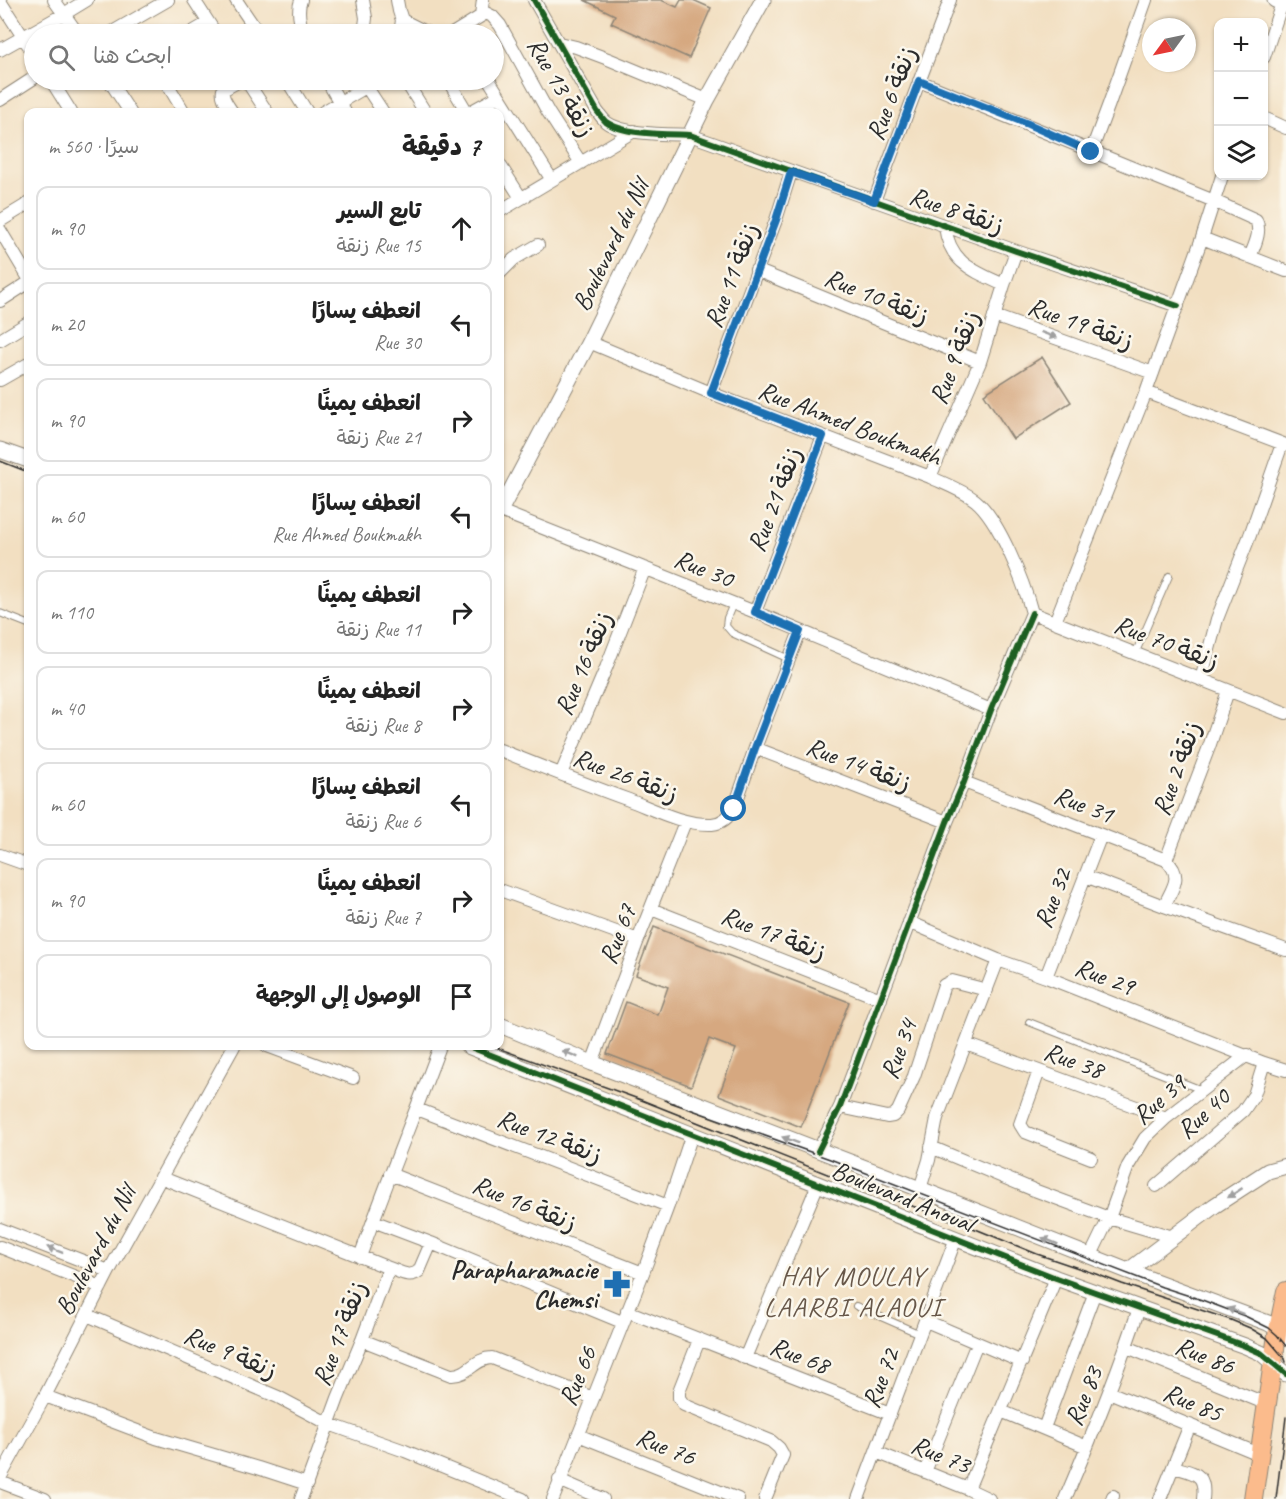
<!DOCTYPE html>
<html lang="ar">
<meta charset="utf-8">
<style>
body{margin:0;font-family:Caveat,"Playpen Sans Arabic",sans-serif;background:#f6f6f6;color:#222;direction:rtl}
.controls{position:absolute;right:18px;top:18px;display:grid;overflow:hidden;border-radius:12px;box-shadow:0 2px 4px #0004}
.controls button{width:54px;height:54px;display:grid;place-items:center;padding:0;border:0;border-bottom:2px solid #e0e0e0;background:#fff;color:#222;font:30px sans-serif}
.compass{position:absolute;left:1142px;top:18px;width:54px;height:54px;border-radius:50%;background:#fff;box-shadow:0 2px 4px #0004;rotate:237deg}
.stop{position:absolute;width:18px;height:18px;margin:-14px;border:4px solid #1f6fb2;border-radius:50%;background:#fff}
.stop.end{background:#1f6fb2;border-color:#fff;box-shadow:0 2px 6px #0008}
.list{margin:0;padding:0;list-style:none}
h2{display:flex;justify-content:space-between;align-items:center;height:78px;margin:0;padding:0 24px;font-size:26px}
h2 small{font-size:20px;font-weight:400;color:#767676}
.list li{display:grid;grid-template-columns:39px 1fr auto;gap:18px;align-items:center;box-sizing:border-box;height:84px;margin:0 12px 12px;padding:0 12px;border:2px solid #e0e0e0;border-radius:12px}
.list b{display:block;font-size:22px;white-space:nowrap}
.list p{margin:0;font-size:20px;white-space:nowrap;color:#767676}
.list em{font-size:20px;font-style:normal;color:#767676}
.icon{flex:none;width:33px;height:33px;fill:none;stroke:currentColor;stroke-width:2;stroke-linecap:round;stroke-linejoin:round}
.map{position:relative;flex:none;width:1286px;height:1499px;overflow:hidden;direction:ltr}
.search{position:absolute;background:#fff;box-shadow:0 2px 4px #0004;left:24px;top:24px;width:480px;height:66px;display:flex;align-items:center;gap:15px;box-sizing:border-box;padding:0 21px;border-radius:33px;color:#767676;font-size:22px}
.panel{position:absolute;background:#fff;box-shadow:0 2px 4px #0004;left:24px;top:108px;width:480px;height:942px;border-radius:12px;direction:rtl}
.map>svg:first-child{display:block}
.building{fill:#d6a880}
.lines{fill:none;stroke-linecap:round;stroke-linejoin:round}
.service-casing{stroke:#8e8576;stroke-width:8}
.minor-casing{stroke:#8e8576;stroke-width:14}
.tertiary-casing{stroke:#8e8576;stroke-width:17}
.primary-casing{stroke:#8e8576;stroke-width:20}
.service{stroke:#fff;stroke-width:6}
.minor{stroke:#fff;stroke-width:12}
.tertiary{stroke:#fff;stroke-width:15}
.primary{stroke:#fbbb8c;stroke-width:18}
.tram{stroke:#2b2b2b;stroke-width:1.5}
.cycleway-casing{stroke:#fbf7ec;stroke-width:10}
.cycleway{stroke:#1b5e20;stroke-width:6}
.oneway{fill:#a0a0a0}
.route{stroke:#1f6fb2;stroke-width:8}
.labels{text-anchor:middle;stroke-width:5;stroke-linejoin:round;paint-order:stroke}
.street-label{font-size:26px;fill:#2b2b2b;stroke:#fbf7ec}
.poi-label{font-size:26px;font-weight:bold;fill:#2b2b2b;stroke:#fbf7ec;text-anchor:end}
.neighbourhood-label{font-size:27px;letter-spacing:1.5px;fill:#675749;stroke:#fbf7ec}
</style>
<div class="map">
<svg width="1286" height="1499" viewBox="0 0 1286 1499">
<rect width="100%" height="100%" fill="#fbf7ec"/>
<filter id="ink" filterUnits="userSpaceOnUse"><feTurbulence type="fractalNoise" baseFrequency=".0167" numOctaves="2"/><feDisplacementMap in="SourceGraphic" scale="12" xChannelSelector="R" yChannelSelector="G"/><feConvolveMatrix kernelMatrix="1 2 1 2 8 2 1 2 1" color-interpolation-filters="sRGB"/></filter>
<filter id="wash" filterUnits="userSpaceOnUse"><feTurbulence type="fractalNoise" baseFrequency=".008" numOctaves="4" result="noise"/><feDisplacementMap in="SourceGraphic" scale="24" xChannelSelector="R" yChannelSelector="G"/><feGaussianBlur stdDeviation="1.35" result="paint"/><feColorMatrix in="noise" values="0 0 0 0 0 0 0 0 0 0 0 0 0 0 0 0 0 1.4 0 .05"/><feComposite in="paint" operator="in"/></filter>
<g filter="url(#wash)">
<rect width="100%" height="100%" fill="#f2dfc1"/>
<g id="blocks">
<path class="building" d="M584,0h77l16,7 4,-7h12l18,8 -22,50 -78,-35 4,-8z
M1042,357l29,45 -58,37 -29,-45z
M654,927l195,75 -48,125 -82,-32 17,-46 -27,-10 -18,47 -84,-32 19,-52 32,13 10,-28 -32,-12z"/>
</g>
</g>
<g filter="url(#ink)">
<use href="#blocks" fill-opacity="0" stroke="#8e8576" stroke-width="1.5"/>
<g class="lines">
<defs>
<path id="service" d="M733,604l-6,14 -1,8 6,7 57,26
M0,613l28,11
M1135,654l34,-78
M1029,1022l173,68
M856,1306l64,28"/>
<path id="minor" d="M54,0l24,34
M194,0l22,34
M236,0l23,34
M301,0c-4,11 -1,24 3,34
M363,0l3,18 -2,16
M397,0l2,11 3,9 28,14
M534,0l63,111c3,4 6,8 9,11 17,13 63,12 84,13l326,116 162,55
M0,1l34,53
M481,15l2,-15
M109,34l59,-34
M189,34l19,-11
M400,34l2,-14
M452,34l34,-21 6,3 8,9 48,87 33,51
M559,43l17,4 32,12 99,41
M0,50l64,-36 23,-14
M1264,57l19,-57
M51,80l20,32
M109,80l21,32
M165,80l19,32
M246,80l21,32
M287,80l20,32
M327,80l18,32
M364,80l2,6 17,26
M405,80l20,32
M448,80l19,32
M489,80l63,100
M919,81l295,120 42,19c6,12 -2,26 -6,37
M0,100l34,-22
M232,112c-4,-7 -11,-14 -9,-22l18,-10
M323,112l55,-32
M470,112l29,-16
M1264,118l22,10
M1091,152l18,-48 37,-104
M500,165l21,33
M874,201l76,-201
M500,211l134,-80
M0,221l28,-17
M945,226c4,37 29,45 59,59
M0,230l28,47
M1202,238l84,33
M756,270l224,92
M500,273l14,-14 24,-14
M0,301l28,-18
M994,316l159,57
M0,340l28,-17
M589,342l122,51 219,84c15,7 32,13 45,23 24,19 49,83 57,113
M0,380l28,-16
M1146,392l140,53
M711,393l65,-173 15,-48
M930,477l50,-115 24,-77 12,-34
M500,511l255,101 236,98
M755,612l68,-176
M1032,613l254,100
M1055,622l91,-230 56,-154 20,-62
M1201,680l16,-61 33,-84 32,-91
M755,748l192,74
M500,750c42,17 85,34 129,50 26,10 54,25 83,24 11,-1 16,-7 22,-15l21,-61 45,-117
M561,774l45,-106 39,-100
M964,782l202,78c18,17 6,28 -2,46
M0,855l28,10
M1166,860l43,-113 19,-56
M1085,876l79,30 122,44
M500,890l138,50
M651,909l230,90
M909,922l89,38 48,17 218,86 22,7
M1046,977l55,-142
M966,1044l200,74
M267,1046l86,32
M592,1063l46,-123 47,-118
M1039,1071l-19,53 5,8 66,26
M840,1107l47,10 6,-1 5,-5 16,-35 30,-91 8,-4 35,9
M417,1109l251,97
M931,1147l103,43 75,28 64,19
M818,1151l22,-44 107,-285 17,-40 27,-72 41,-97
M390,1174l253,99
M160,1177l229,91
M1156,1186l87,-75 11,-16 10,-32
M920,1189l9,-29 8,-42 61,-158
M373,1221l58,22
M0,1229l109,42
M0,1247l101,40
M360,1257c25,-71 54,-141 80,-211
M1090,1257l19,-39 19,-52 17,-28 21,-20 81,-63
M627,1311l263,103
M87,1315l191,82 51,27 76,27 118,48
M926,1321l96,41
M362,1340l89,35c17,1 24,-17 41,-17l101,40
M699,1340l-20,51v7l5,7 87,36 8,7 4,7 -18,44
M1127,1347l140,57
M745,1358l73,-174
M1109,1392l150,62
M45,1396l111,42 102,30 49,16
M1001,1411l86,36
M1044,1428l51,-136
M578,1435l160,64
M876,1452l92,37 21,10
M1174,1467c22,7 32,6 29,32
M925,1472l52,-129
M0,1478l45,-82 64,-125 125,-225
M559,1480l44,19
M0,1482l45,17
M968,1489l88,-211
M301,1499l37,-101 24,-58 27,-72c10,3 20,11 30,3l12,-28 191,79
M553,1499l90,-226 25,-67 24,-72
M858,1499l98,-261
M1065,1499c27,-63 53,-126 74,-191
M1112,1499l1,-3
M1160,1499l30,-74"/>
<path id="tertiary" d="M1275,0l11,5
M0,450l28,10
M500,511l89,-169 118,-242 56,-100
M500,1025l92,38 328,126 208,82 86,-65 54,-35 18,-5
M468,1046l588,232 189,68 16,7 25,21
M1128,1271l140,52 10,6 8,9"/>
<path id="primary" d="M1253,1499l24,-164 9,-44"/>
</defs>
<use href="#service" class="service-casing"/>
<use href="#minor" class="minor-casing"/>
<use href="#tertiary" class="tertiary-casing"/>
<use href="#primary" class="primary-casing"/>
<use href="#service" class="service"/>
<use href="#minor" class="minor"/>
<use href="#tertiary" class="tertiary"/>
<use href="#primary" class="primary"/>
<path class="tram" d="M0,461l28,11
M492,1046l152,55 221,88 108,39 64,26 59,20 26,10 109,36 19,8 17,10 18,21 1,3
M664,1100l166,59 332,128 40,13 45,17 22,11 8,7 9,11
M1276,1499l10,-82"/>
<defs>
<path id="cycleway" d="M534,0l63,111c3,4 6,8 9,11 17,13 63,12 84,13l326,116 162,55
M468,1046l588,232 189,68 16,7 25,21
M818,1151l22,-44 107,-285 17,-40 27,-72 41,-97"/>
</defs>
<use href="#cycleway" class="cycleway-casing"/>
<use href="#cycleway" class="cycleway"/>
</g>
<defs><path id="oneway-solid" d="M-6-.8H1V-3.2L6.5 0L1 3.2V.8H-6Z" transform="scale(1.5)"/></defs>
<g class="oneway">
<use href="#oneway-solid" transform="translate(1049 335) rotate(20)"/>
<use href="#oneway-solid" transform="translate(570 1054) rotate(-158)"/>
<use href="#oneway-solid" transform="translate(790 1140) rotate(-159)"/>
<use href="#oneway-solid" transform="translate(1235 1193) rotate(147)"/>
<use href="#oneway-solid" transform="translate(1050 1241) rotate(-158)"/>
<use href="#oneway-solid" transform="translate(55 1250) rotate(-159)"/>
<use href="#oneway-solid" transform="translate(1235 1311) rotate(-160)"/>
</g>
</g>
<g class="lines" filter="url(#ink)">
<path class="route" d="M734,809l21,-61 45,-117 -45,-19 68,-176 -112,-43 65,-173 15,-48 83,29 45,-120 109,43 63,28"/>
</g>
<defs>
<symbol id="pharmacy-bare" viewBox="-9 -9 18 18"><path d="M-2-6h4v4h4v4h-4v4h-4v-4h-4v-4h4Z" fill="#1f6fb2" stroke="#fbf7ec" stroke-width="2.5" paint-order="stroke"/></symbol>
</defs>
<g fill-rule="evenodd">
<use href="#pharmacy-bare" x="598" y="1265" width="38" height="38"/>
</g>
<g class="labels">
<g class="street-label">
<text transform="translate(562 87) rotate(60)" y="9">Rue 13 زنقة</text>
<text transform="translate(891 93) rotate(-69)" y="9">Rue 6 زنقة</text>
<text transform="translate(957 210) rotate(19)" y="9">Rue 8 زنقة</text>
<text transform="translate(610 245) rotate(-64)" y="9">Boulevard du Nil</text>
<text transform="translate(731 275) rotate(-69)" y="9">Rue 11 زنقة</text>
<text transform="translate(877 296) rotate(22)" y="9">Rue 10 زنقة</text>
<text transform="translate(1081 323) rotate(20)" y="9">Rue 19 زنقة</text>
<text transform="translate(954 357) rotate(-69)" y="9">Rue 9 زنقة</text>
<text transform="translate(850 423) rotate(21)" y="9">Rue Ahmed Boukmakh</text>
<text transform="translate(774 499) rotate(-69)" y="9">Rue 21 زنقة</text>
<text transform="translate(704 568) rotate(22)" y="9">Rue 30</text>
<text transform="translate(1167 642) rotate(21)" y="9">Rue 70 زنقة</text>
<text transform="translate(583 663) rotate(-67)" y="9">Rue 16 زنقة</text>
<text transform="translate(859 764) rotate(21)" y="9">Rue 14 زنقة</text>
<text transform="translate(1176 768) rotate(-70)" y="9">Rue 2 زنقة</text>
<text transform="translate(626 775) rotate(21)" y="9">Rue 26 زنقة</text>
<text transform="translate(1084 804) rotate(21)" y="9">Rue 31</text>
<text transform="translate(1052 898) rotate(-69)" y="9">Rue 32</text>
<text transform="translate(774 933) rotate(21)" y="9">Rue 17 زنقة</text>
<text transform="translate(617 934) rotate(-69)" y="9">Rue 67</text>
<text transform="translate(1105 976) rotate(21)" y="9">Rue 29</text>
<text transform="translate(898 1049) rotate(-70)" y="9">Rue 34</text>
<text transform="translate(1074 1060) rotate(20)" y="9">Rue 38</text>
<text transform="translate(1159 1099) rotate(-41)" y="9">Rue 39</text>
<text transform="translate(1203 1113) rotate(-42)" y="9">Rue 40</text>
<text transform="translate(550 1136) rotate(21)" y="9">Rue 12 زنقة</text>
<text transform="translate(903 1196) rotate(22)" y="9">Boulevard Anoual</text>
<text transform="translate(525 1203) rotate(22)" y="9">Rue 16 زنقة</text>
<text transform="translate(95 1250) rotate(-62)" y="9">Boulevard du Nil</text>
<text transform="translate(339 1333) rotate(-69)" y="9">Rue 17 زنقة</text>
<text transform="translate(231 1352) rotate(23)" y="9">Rue 9 زنقة</text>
<text transform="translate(800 1355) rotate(21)" y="9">Rue 68</text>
<text transform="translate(1205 1355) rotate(22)" y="9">Rue 86</text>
<text transform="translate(577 1376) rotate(-68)" y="9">Rue 66</text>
<text transform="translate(880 1378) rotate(-69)" y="9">Rue 72</text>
<text transform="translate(1083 1396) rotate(-68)" y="9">Rue 83</text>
<text transform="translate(1193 1402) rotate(23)" y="9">Rue 85</text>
<text transform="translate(666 1446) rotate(22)" y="9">Rue 76</text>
<text transform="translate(941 1454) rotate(22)" y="9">Rue 73</text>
</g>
<g class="poi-label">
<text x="597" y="1278">Parapharamacie<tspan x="597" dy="30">Chemsi</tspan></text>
</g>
<g class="neighbourhood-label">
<text x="853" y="1285">HAY MOULAY<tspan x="853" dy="31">LAARBI ALAOUI</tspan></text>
</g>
</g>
</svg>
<div class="controls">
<button>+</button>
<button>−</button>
<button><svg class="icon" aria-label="layers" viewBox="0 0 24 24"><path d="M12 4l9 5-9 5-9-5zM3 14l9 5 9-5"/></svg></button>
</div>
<svg class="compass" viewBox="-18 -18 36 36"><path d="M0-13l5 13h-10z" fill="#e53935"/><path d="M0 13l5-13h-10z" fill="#767676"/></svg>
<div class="stop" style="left:734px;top:809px"></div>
<div class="stop end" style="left:1091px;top:152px"></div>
<div class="search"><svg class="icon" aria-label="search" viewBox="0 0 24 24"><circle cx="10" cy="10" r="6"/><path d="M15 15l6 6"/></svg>ابحث هنا</div>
<section class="panel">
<h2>7 دقيقة<small>سيرًا · 560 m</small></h2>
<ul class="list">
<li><svg class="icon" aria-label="ahead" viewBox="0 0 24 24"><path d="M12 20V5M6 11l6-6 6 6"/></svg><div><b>تابع السير</b><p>Rue 15 زنقة</p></div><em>90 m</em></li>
<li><svg class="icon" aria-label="left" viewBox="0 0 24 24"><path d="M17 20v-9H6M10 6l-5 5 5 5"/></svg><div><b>انعطف يسارًا</b><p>Rue 30</p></div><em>20 m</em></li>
<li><svg class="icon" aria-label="right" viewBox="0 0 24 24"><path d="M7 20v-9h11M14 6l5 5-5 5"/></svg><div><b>انعطف يمينًا</b><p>Rue 21 زنقة</p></div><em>90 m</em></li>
<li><svg class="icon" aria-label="left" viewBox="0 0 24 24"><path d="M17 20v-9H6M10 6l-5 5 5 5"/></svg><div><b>انعطف يسارًا</b><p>Rue Ahmed Boukmakh</p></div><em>60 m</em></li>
<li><svg class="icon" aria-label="right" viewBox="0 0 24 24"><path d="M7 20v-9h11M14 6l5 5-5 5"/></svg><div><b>انعطف يمينًا</b><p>Rue 11 زنقة</p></div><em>110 m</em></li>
<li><svg class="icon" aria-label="right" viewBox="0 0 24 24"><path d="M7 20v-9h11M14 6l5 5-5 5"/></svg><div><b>انعطف يمينًا</b><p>Rue 8 زنقة</p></div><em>40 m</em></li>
<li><svg class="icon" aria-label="left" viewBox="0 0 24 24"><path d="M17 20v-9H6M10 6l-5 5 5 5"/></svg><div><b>انعطف يسارًا</b><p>Rue 6 زنقة</p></div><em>60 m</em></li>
<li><svg class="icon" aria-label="right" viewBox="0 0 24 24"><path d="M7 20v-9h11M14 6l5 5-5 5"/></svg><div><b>انعطف يمينًا</b><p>Rue 7 زنقة</p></div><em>90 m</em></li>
<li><svg class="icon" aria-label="arrive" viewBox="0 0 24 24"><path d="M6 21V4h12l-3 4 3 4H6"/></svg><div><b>الوصول إلى الوجهة</b></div></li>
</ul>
</section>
</div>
